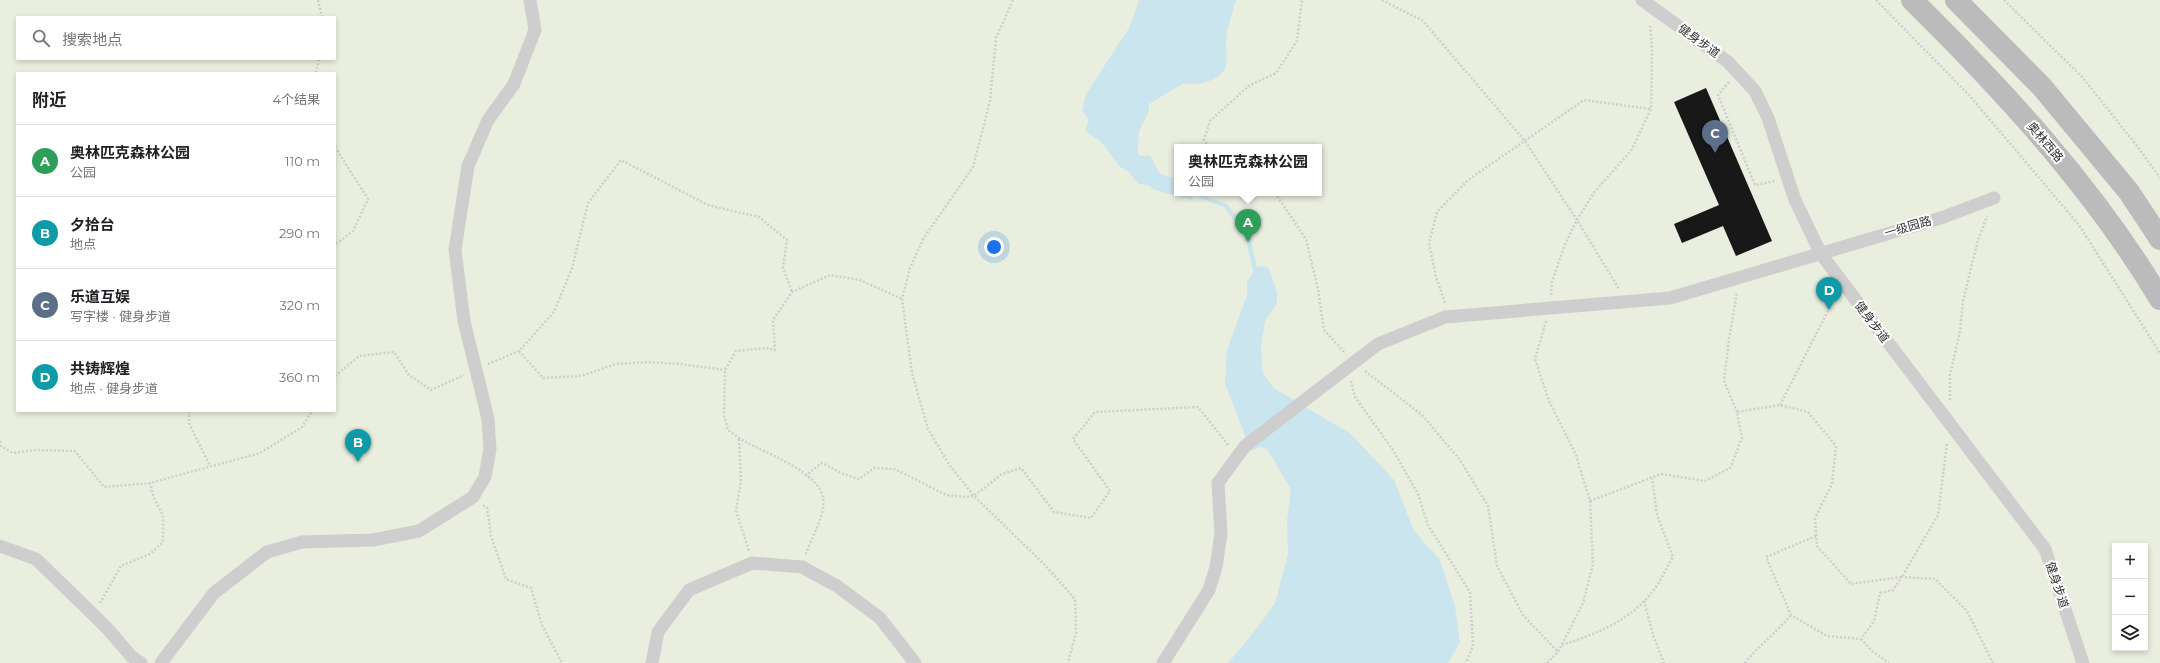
<!DOCTYPE html>
<html lang="zh">
<meta charset="utf-8">
<style>
body{margin:0;font-family:Montserrat,"Noto Sans SC",sans-serif;background:#f6f6f6;color:#202124}
.controls{position:absolute;right:12px;bottom:12px;display:grid;overflow:hidden;border-radius:0px;box-shadow:0 2px 6px #0003}
.controls button{width:36px;height:36px;display:grid;place-items:center;padding:0;border:0;border-bottom:1px solid #e0e0e0;background:#fff;color:#202124;font:20px sans-serif}
.you{position:absolute;left:994px;top:247px;width:14px;height:14px;margin:-10px;border:3px solid #fff;border-radius:50%;background:#1a73e8;box-shadow:0 0 0 6px #1a73e833}
.badge{display:grid;place-items:center;width:26px;height:26px;border-radius:50%;background:#eb3058;color:#fff;font-size:13px;font-weight:700}
.pin{position:absolute;translate:-50% -33px;filter:drop-shadow(0 1px 2px #0008)}
.pin::after{content:'';position:absolute;top:21px;width:14px;height:12px;background:inherit;clip-path:polygon(0 0,100% 0,50% 100%)}
.popup{position:absolute;left:1174px;top:144px;width:148px;height:52px;box-sizing:border-box;display:grid;place-content:center;border-radius:0px;background:#fff;filter:drop-shadow(0 1px 3px #0005);font-size:13px;white-space:nowrap;color:#757577}
.popup b{font-size:15px;color:#202124}
.popup::after{content:'';position:absolute;left:50%;top:100%;margin-left:-8px;border:8px solid transparent;border-top-color:#fff}
.list{margin:0;padding:0;list-style:none}
h2{display:flex;justify-content:space-between;align-items:center;height:52px;margin:0;padding:0 16px;font-size:17px}
h2 small{font-size:13px;font-weight:400;color:#757577}
.list li{display:grid;grid-template-columns:26px 1fr auto;gap:12px;align-items:center;box-sizing:border-box;height:72px;padding:0 16px;border-top:1px solid #e0e0e0}
.list b{display:block;font-size:15px;white-space:nowrap}
.list p{margin:0;font-size:13px;white-space:nowrap;color:#757577}
.list em{font-size:13px;font-style:normal;color:#757577}
.icon{flex:none;width:22px;height:22px;fill:none;stroke:currentColor;stroke-width:2;stroke-linecap:round;stroke-linejoin:round}
.map{position:relative;flex:none;width:2160px;height:663px;overflow:hidden}
.search{position:absolute;background:#fff;box-shadow:0 2px 6px #0003;left:16px;top:16px;width:320px;height:44px;display:flex;align-items:center;gap:10px;box-sizing:border-box;padding:0 14px;border-radius:0px;color:#757577;font-size:15px}
.panel{position:absolute;background:#fff;box-shadow:0 2px 6px #0003;left:16px;top:72px;width:320px;height:340px;border-radius:0px}
.map>svg:first-child{display:block}
.green{fill:#e9eedf;fill-rule:evenodd}
.water{fill:#cbe5ee}
.lines{fill:none;stroke-linecap:round;stroke-linejoin:round}
.stream{stroke:#cbe5ee;stroke-width:4.5}
.building{fill:#181818}
.path{stroke:#cecece;stroke-width:2.5;stroke-dasharray:2 2;stroke-linecap:butt}
.pedestrian{stroke:#cecece;stroke-width:13}
.secondary{stroke:#bbb;stroke-width:22}
.labels{text-anchor:middle;stroke-width:4;stroke-linejoin:round;paint-order:stroke}
.street-label{font-size:12px;fill:#313131;stroke:#fff}
</style>
<div class="map">
<svg width="2160" height="663" viewBox="0 0 2160 663">
<rect width="100%" height="100%" fill="#fff"/>
<path class="green" d="M0,0h2160v663h-2160zM17,17h318v42h-318zM17,73h318v338h-318zM1177,147h142v46h-142zM2115,546h30v102h-30z"/>
<path class="water" d="M1139,0h97c-4,14 -9,28 -10,43 0,7 2,15 0,22 -3,15 -29,22 -42,18l-35,21v7l-10,20 -1,23 4,2 8,-1 9,18 18,7v13h17l-2,7 -37,-10 -7,-5 -10,-1 -9,-12 -9,-5 -19,-25 -16,-11 4,-12 -7,-8 4,-17 43,-66z
M1262,266l7,2 8,25v10l-12,18 -4,27 2,26 11,14 77,46 43,46 20,51 26,29 15,47 5,36 -12,20h-220l26,-31 21,-29 13,-49 -1,-33 4,-32 -24,-40 -7,-2 -9,4 -26,-67 2,-34 20,-55v-14l9,-13z"/>
<g class="lines">
<path class="stream" d="M1193,193l33,13 21,28 9,39"/>
</g>
<path class="building" d="M1706,88l66,153 -36,15 -13,-30 -41,17 -8,-19 45,-19 -45,-103z"/>
<g class="lines">
<path class="path" d="M318,0l4,17
M1013,0l-17,38 -6,63 -17,66 -50,72 -13,29 -8,31 10,74 16,56 22,37 24,30 70,68 31,35 1,34 -8,30
M1382,0l41,21 102,120 52,79 42,69
M1876,0l93,95 110,130 81,128
M2004,0l78,77 56,70 22,31
M316,73l3,-14
M1729,82l-11,13 37,90 20,-4
M335,147l33,52 -15,32 -18,14
M1209,147l-5,-7 6,-19 40,-36 26,-12 21,-32 5,-41
M1275,193l31,46 12,50 6,41 21,23
M1551,295l1,-13 13,-38 12,-24 18,-29 36,-40 20,-42 1,-60 -2,-25
M1445,303l-9,-26 -7,-34 8,-31 31,-32 116,-80 67,9
M1546,321l-11,38 14,42 27,54 14,46 3,63 -10,39 -25,49 -11,11
M519,351l24,27 38,-2 35,-12 32,-2 32,2 45,6
M488,364l31,-13 35,-39 18,-44 16,-65 33,-43 87,45 51,12 28,23 -4,28 9,24
M1365,371l57,44 38,45 28,46 9,60 26,49 35,37
M335,376l24,-20 35,-4 15,23 22,15 33,-15
M1351,381l4,16 38,53 25,44 10,31 42,67 3,54 -7,17
M1950,400v-26l10,-42 3,-31 15,-61 9,-24
M1780,405l56,-110
M189,411v12l21,43
M1737,412l-13,-31 5,-42 8,-47
M739,439l2,43 -5,29 13,40
M0,441l1,5 12,7 23,-3 39,1 29,36 46,-4 110,-30 42,-26 10,-16
M805,476l17,-13 21,11 16,5 15,-11 21,1 51,26 20,2 8,-1 28,-22 19,-6 33,44 37,6 19,-27 -37,-52 22,-27 103,-5 31,39
M1590,501l71,-27 44,7 25,-13 12,-30 -5,-26 43,-7 28,7 28,34 -4,38 -17,34 2,28 34,38 51,-7 36,-62 9,-72
M483,505l4,3 4,28 15,43 25,9 11,37 20,38
M1816,536l-50,21 25,58 36,21 34,3 13,-18 6,-28 13,-3 9,-13 33,2 32,32 26,52
M806,554c5,-16 20,-39 17,-56 -3,-25 -57,-45 -77,-56 -7,-3 -12,-8 -18,-12l-4,-15 1,-45 11,-19 31,-3 8,2 -2,-30 19,-28 38,-17 30,5 42,19
M1644,601l10,37 10,25
M100,603l21,-37 29,-12 13,-12v-26l-9,-18 -4,-15
M1861,639l11,12 17,12
M1562,645c34,-11 68,-24 91,-54 8,-10 13,-23 20,-34l-16,-42 -5,-37
M1745,663c14,-18 32,-31 46,-48"/>
<path class="pedestrian" d="M1642,0l86,62 27,29 13,27 27,82 26,54 224,295 38,114
M0,546l36,13 70,68 25,29 10,7
M161,663l53,-70 53,-41 35,-10 71,-2 46,-9 54,-34 12,-20 5,-28 -2,-30 -24,-98 -9,-71 13,-84 20,-46 26,-36 21,-54 -5,-30
M652,663l6,-31 31,-42 63,-27 50,4 35,19 43,32 35,45
M1163,663l46,-73 7,-23 5,-33 -3,-51 27,-37 133,-102 67,-27 225,-19 271,-80 53,-20"/>
<path class="secondary" d="M1912,0c92,91 181,187 248,299
M1956,0l86,87 87,105 31,47"/>
</g>
<g class="labels">
<g class="street-label">
<text transform="translate(1699 41) rotate(36)" y="4">健身步道</text>
<text transform="translate(2045 142) rotate(49)" y="4">奥林西路</text>
<text transform="translate(1908 227) rotate(-16)" y="4">一级园路</text>
<text transform="translate(1872 322) rotate(53)" y="4">健身步道</text>
<text transform="translate(2057 585) rotate(72)" y="4">健身步道</text>
</g>
</g>
</svg>
<div class="controls">
<button>+</button>
<button>−</button>
<button><svg class="icon" aria-label="layers" viewBox="0 0 24 24"><path d="M12 4l9 5-9 5-9-5zM3 14l9 5 9-5"/></svg></button>
</div>
<div class="you"></div>
<div class="pin badge" style="left:1248px;top:242px;background:#2e9e5b">A</div>
<div class="popup"><b>奥林匹克森林公园</b>公园</div>
<div class="pin badge" style="left:358px;top:462px;background:#0f9aa8">B</div>
<div class="pin badge" style="left:1715px;top:153px;background:#5c6f8a">C</div>
<div class="pin badge" style="left:1829px;top:310px;background:#0f9aa8">D</div>
<div class="search"><svg class="icon" aria-label="search" viewBox="0 0 24 24"><circle cx="10" cy="10" r="6"/><path d="M15 15l6 6"/></svg>搜索地点</div>
<section class="panel">
<h2>附近<small>4个结果</small></h2>
<ul class="list">
<li><span class="badge" style="background:#2e9e5b">A</span><div><b>奥林匹克森林公园</b><p>公园</p></div><em>110 m</em></li>
<li><span class="badge" style="background:#0f9aa8">B</span><div><b>夕拾台</b><p>地点</p></div><em>290 m</em></li>
<li><span class="badge" style="background:#5c6f8a">C</span><div><b>乐道互娱</b><p>写字楼 · 健身步道</p></div><em>320 m</em></li>
<li><span class="badge" style="background:#0f9aa8">D</span><div><b>共铸辉煌</b><p>地点 · 健身步道</p></div><em>360 m</em></li>
</ul>
</section>
</div>
